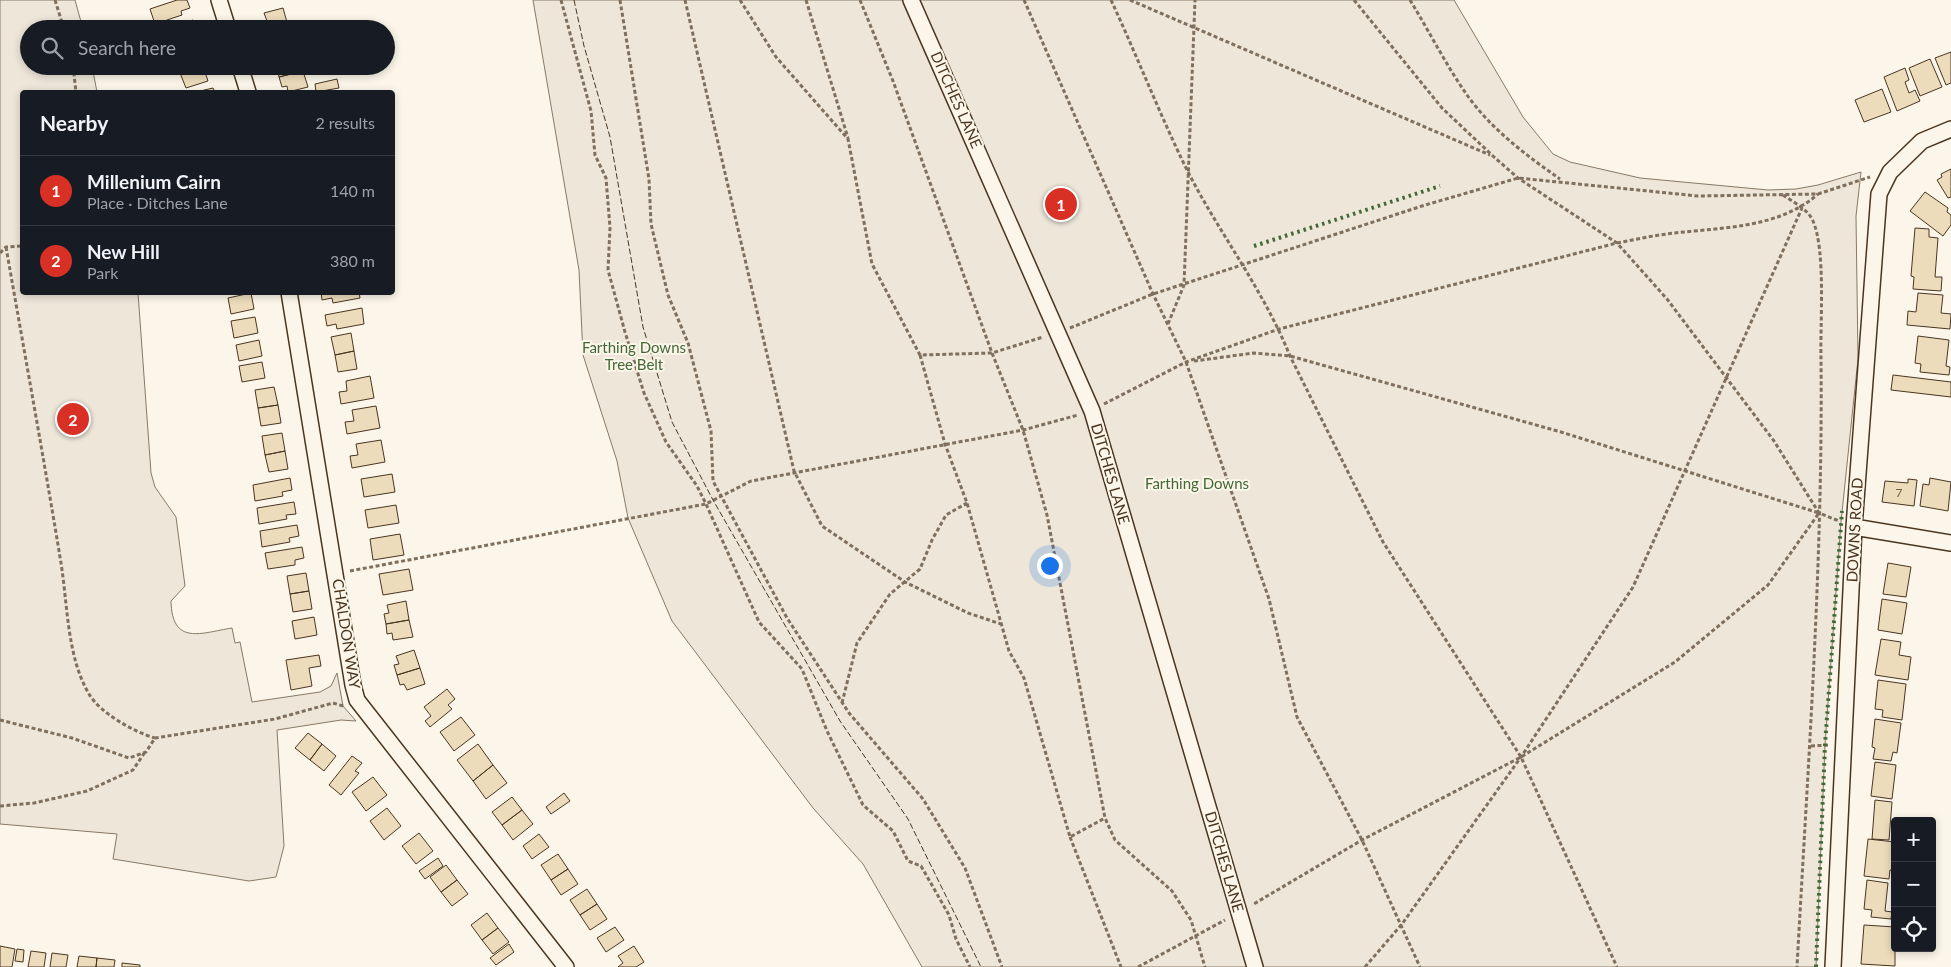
<!DOCTYPE html>
<meta charset="utf-8">
<style>
body{margin:0;font-family:Lato,sans-serif;background:#242831;color:#f1f3f6}
.controls{position:absolute;right:15px;bottom:15px;display:grid;overflow:hidden;border-radius:5px;box-shadow:0 2px 8px #0003}
.controls button{width:45px;height:45px;display:grid;place-items:center;padding:0;border:0;border-bottom:1px solid #363941;background:#171b24;color:#f1f3f6;font:25px sans-serif}
.you{position:absolute;left:1049px;top:565px;width:18px;height:18px;margin:-12px;border:4px solid #fff;border-radius:50%;background:#1a73e8;box-shadow:0 0 0 8px #1a73e833}
.badge{display:grid;place-items:center;width:32px;height:32px;border-radius:50%;background:#d93025;color:#fff;font-size:16px;font-weight:700}
.pin{position:absolute;translate:-50% -50%;border:2px solid #fff;box-shadow:0 1px 5px #0006}
.list{margin:0;padding:0;list-style:none}
h2{display:flex;justify-content:space-between;align-items:center;height:65px;margin:0;padding:0 20px;font-size:21px}
h2 small{font-size:16px;font-weight:400;color:#9ea1a6}
.list li{display:grid;grid-template-columns:32px 1fr auto;gap:15px;align-items:center;box-sizing:border-box;height:70px;padding:0 20px;border-top:1px solid #363941}
.list b{display:block;font-size:19px;white-space:nowrap}
.list p{margin:0;font-size:16px;white-space:nowrap;color:#9ea1a6}
.list em{font-size:16px;font-style:normal;color:#9ea1a6}
.icon{flex:none;width:28px;height:28px;fill:none;stroke:currentColor;stroke-width:2;stroke-linecap:round;stroke-linejoin:round}
.map{position:relative;flex:none;width:1951px;height:967px;overflow:hidden}
.search{position:absolute;background:#171b24;box-shadow:0 2px 8px #0003;left:20px;top:20px;width:375px;height:55px;display:flex;align-items:center;gap:12px;box-sizing:border-box;padding:0 18px;border-radius:28px;color:#9ea1a6;font-size:19px}
.panel{position:absolute;background:#171b24;box-shadow:0 2px 8px #0003;left:20px;top:90px;width:375px;height:205px;border-radius:5px}
.map>svg:first-child{display:block}
.green{fill:#ede6d9;stroke:#887966}
.building{fill:#ecdcbc;stroke:#4a3520}
.lines{fill:none;stroke-linecap:round;stroke-linejoin:round}
.street-casing{stroke:#4a3520;stroke-width:18}
.path{stroke:#7f6f5c;stroke-width:3;stroke-dasharray:4 2.5;stroke-linecap:butt}
.street{stroke:#fbf6e9;stroke-width:15}
.hedge{stroke:#436837;stroke-width:4;stroke-dasharray:2.5 4;stroke-linecap:butt}
.fence{stroke:#4a3520;stroke-width:1;stroke-dasharray:6 2.5;stroke-linecap:butt}
.labels{text-anchor:middle;stroke-width:4;stroke-linejoin:round;paint-order:stroke}
.number-label{font-size:12px;fill:#725f47}
.street-label{font-size:15px;fill:#4a3520;stroke:#fbf6e9}
.park-label{font-size:15px;fill:#436837;stroke:#fbf6e9}
</style>
<div class="map">
<svg width="1951" height="967" viewBox="0 0 1951 967">
<rect width="100%" height="100%" fill="#fbf6e9"/>
<path class="green" d="M0,0h75l8,29h-54v37h63l5,26h-75v200l116,1 13,180 4,14 21,30 9,69 -14,15c1,45 30,32 61,27l3,15 5,-1 12,60 68,-10 11,-6 6,-13 6,33 13,15 -15,-1 -64,10 7,116 -8,31 -27,4 -136,-22 4,-25 -117,-10z
M533,0h921l69,117 30,37 17,8 70,16 128,12 28,-1 22,-4 43,-13 -5,44 2,143 -17,163 -16,223 -9,222h-894l-59,-103 -50,-56 -141,-187 -44,-103 -11,-57 -34,-106 -4,-85z"/>
<path class="building" d="M177,0h10l3,8 -9,3 1,4 -27,9 -5,-15z
M283,8l5,18 -25,3 -2,-6 6,-2 -3,-8z
M193,20l3,9h-32z
M1951,52v31l-5,2 -11,-27z
M1930,59l12,28 -22,9 -11,-28z
M200,66h3l5,15 -22,7 -6,-15z
M281,66h21l1,5 -24,6 -2,-10z
M1905,68l4,12 -4,2 4,11 6,-3 5,11 -23,10 -13,-34z
M303,71l5,16 -20,5 -1,-6 -5,1 -3,-10z
M337,79l2,9 -23,4 -1,-8z
M213,88l2,4h-19z
M1882,89l9,23 -27,10 -9,-22z
M1951,169v28l-3,1 -11,-18 5,-3 -1,-3z
M1925,192l23,16 -1,4 4,3v10l-8,11 -33,-25z
M1915,228l14,1v8l9,1 -3,39h7l-1,14 -28,-2 1,-12 -3,-1z
M321,292h38l1,6 -27,5 -1,-5 -10,2z
M251,293l3,16 -23,5 -3,-16z
M1918,293l25,2 -2,18 10,1 -1,15 -43,-4 1,-14 8,1z
M362,308l2,16 -27,5 -1,-5 -9,2 -2,-11z
M255,317l3,16 -24,5 -3,-17z
M351,333l3,18 -19,4 -4,-18z
M1918,336l31,4 -3,26 4,1 -1,8 -29,-3 1,-8 -6,-1z
M259,340l3,16 -23,5 -3,-16z
M354,351l3,18 -19,3 -3,-17z
M262,362l3,16 -23,4 -3,-16z
M1893,375l58,7v15l-60,-7z
M370,376l4,22 -33,6 -2,-12 8,-1 -1,-10z
M274,387l4,18 -20,3 -3,-18z
M278,405l3,18 -20,3 -3,-18z
M376,406l4,22 -33,6 -2,-12 9,-1 -2,-11z
M282,433l3,18 -20,4 -3,-19z
M381,440l4,22 -33,6 -2,-12 8,-1 -2,-11z
M285,451l3,18 -19,3 -4,-17z
M392,474l3,18 -31,5 -3,-18z
M290,478l2,12 -10,2 1,4 -28,5 -2,-16z
M1930,478l21,4 -3,29 -28,-5 3,-22 6,1z
M1908,479l9,1 -3,26 -32,-4 3,-21 23,2z
M294,502l2,12 -10,1 1,4 -28,5 -2,-16z
M396,505l3,18 -31,5 -3,-18z
M297,525l2,11 -10,2 1,4 -28,5 -2,-16z
M400,534l4,21 -31,5 -3,-21z
M302,547l2,11 -9,2v5l-27,4 -3,-16z
M1888,563l23,4 -5,30 -23,-3z
M409,569l4,21 -30,5 -4,-21z
M306,573l3,18 -19,3 -3,-18z
M309,591l3,18 -19,3 -3,-18z
M1882,599l25,4 -5,31 -24,-4z
M406,601l3,19 -23,4 -2,-10 5,-1 -2,-8z
M314,617l3,18 -22,4 -3,-18z
M409,620l4,17 -20,3 -1,-7 -5,1 -1,-10z
M1881,639l20,3 -2,13 12,2 -3,23 -33,-5z
M414,650l6,18 -23,7 -3,-10 5,-1 -3,-8z
M319,655l2,11 -12,2 3,18 -21,4 -5,-30z
M420,668l5,16 -18,6 -3,-6 -4,1 -3,-10z
M1878,680l28,4 -4,36 -20,-3 1,-7 -8,-1z
M447,689l8,10 -7,6 4,4 -22,18 -5,-6 6,-5 -7,-9z
M461,717l14,18 -21,16 -14,-19z
M1875,719l26,4 -4,30 -4,-1 -2,9 -18,-2 2,-11 -3,-1z
M308,733l14,11 -12,16 -15,-12z
M322,744l14,12 -12,15 -14,-11z
M478,744l15,21 -20,16 -16,-21z
M352,756l10,7 -7,8 4,2 -18,22 -12,-10z
M1875,762l21,3 -4,34 -21,-3z
M493,765l14,18 -21,16 -13,-18z
M373,777l14,18 -21,16 -14,-19z
M564,793l6,8 -19,13 -5,-7z
M512,797l10,13 -20,15 -10,-13z
M1875,800l17,2 -3,38 -17,-1z
M387,808l14,18 -17,14 -14,-19z
M522,810l11,14 -20,16 -11,-15z
M419,833l14,18 -17,13 -14,-18z
M539,834l10,13 -17,12 -9,-13z
M1868,839l27,3 -1,29 -4,-1 -1,9 -25,-3z
M558,854l10,15 -17,11 -10,-15z
M438,858l5,8 -18,13 -6,-8z
M446,865l11,15 -16,12 -11,-15z
M568,869l10,15 -17,11 -10,-15z
M457,880l11,14 -16,12 -11,-14z
M1867,880l21,3 -3,28 7,1 -1,7 -20,-2 1,-7 -8,-1z
M587,889l10,15 -17,11 -10,-15z
M597,904l10,15 -17,11 -10,-15z
M487,913l11,15 -16,12 -11,-15z
M1864,925l31,2v39l-34,-2z
M615,927l9,13 -18,12 -9,-14z
M498,928l11,14 -16,12 -11,-14z
M509,944l5,8 -18,13 -6,-7z
M0,946l15,3 -3,18h-12z
M634,946l10,16 -8,5h-18l5,-4 -5,-7z
M17,949l7,1 -1,12 -8,-1z
M31,951l15,2 -2,14h-16z
M52,953l16,2 -2,12h-16z
M79,956l18,2 -1,9h-19z
M97,958l18,2 -1,7h-18z
M122,963l18,2v2h-18z"/>
<g class="lines">
<defs>
<path id="street" d="M219,0l9,29
M911,0l181,411 163,556
M240,66l8,26
M289,292l64,393 4,15 209,267
M1854,527l97,16
M1833,967l21,-440 25,-333 11,-22 32,-31 29,-12"/>
</defs>
<use href="#street" class="street-casing"/>
<path class="path" d="M55,0l9,29
M561,0l30,111 4,44 11,23 4,50 -2,42 17,62 19,61 22,49 31,44 9,18 53,118 43,47 25,62 36,74 30,26 15,30 13,5 28,49 7,24 14,28
M620,0l29,179 2,45 17,71 20,48 23,88 2,50 74,137 62,95 74,86 42,69 37,99
M685,0l109,471 28,55 83,56 63,31 33,11
M740,0l36,57 72,82 24,125 48,91 72,-2 51,-16
M806,0l42,138
M860,0l33,81 99,272 31,77 24,85 58,303 10,22 57,51 19,29 14,47
M1024,0l129,294 33,68 83,237 28,118 65,123 58,127
M1111,0c26,56 49,115 76,170 32,63 76,119 103,186l93,186 138,215 96,210
M1130,0l360,155
M1354,0l88,108 52,49 24,21 99,65 50,56 107,142 45,72 20,8
M1410,0c19,31 36,65 57,95 24,34 60,61 93,84
M73,66l3,26
M1783,195c10,7 25,14 30,26 13,30 7,102 8,137 2,203 -13,406 -24,609
M6,247c18,103 37,207 54,310 8,45 6,98 29,137 11,19 45,38 66,44
M0,253l6,-6 16,-1
M1168,324l16,-39 11,-285
M1070,328l83,-34 269,-88 96,-28 180,18 120,-2 52,-17
M920,355l25,89 22,59 42,148 15,27 46,159 35,-19
M1194,361l60,-8 36,3 271,76 258,81 -51,72 -93,77 -154,95 -159,83 -110,65
M1104,404l82,-42 93,-33 338,-86c17,-3 33,-7 50,-9 51,-7 110,-4 151,-40
M350,571l356,-67 45,-23 272,-51 55,-15
M842,703l15,-60 33,-49 30,-25 12,-29 14,-25 21,-12
M0,720l72,18 57,20 17,-6 9,-14 120,-19 58,-16 10,3
M1811,746l17,-1
M0,806l34,-3 53,-12 46,-21 12,-18
M1070,837l51,130
M1138,967l87,-47
M1365,967l37,-43 119,-167 112,-170 169,-379"/>
<use href="#street" class="street"/>
<path class="hedge" d="M1254,246l186,-60
M1816,967l9,-222 17,-234"/>
<path class="fence" d="M574,0l10,46 26,91 33,190 29,95 41,78 127,221 68,98 73,148"/>
</g>
<g class="labels">
<g class="number-label">
<text x="1899" y="497">7</text>
</g>
<g class="street-label">
<text transform="translate(956 100) rotate(66)" y="5">DITCHES LANE</text>
<text transform="translate(1110 474) rotate(74)" y="5">DITCHES LANE</text>
<text transform="translate(1855 530) rotate(-87)" y="5">DOWNS ROAD</text>
<text transform="translate(346 634) rotate(81)" y="5">CHALDON WAY</text>
<text transform="translate(1224 862) rotate(74)" y="5">DITCHES LANE</text>
</g>
<g class="park-label">
<text x="634" y="353">Farthing Downs<tspan x="634" dy="17">Tree Belt</tspan></text>
<text x="1197" y="489">Farthing Downs</text>
</g>
</g>
</svg>
<div class="controls">
<button>+</button>
<button>−</button>
<button><svg class="icon" aria-label="locate" viewBox="0 0 24 24"><circle cx="12" cy="12" r="6"/><path d="M12 2v4M12 18v4M2 12h4M18 12h4"/></svg></button>
</div>
<div class="you"></div>
<div class="pin badge" style="left:1061px;top:204px">1</div>
<div class="pin badge" style="left:73px;top:419px">2</div>
<div class="search"><svg class="icon" aria-label="search" viewBox="0 0 24 24"><circle cx="10" cy="10" r="6"/><path d="M15 15l6 6"/></svg>Search here</div>
<section class="panel">
<h2>Nearby<small>2 results</small></h2>
<ul class="list">
<li><span class="badge">1</span><div><b>Millenium Cairn</b><p>Place · Ditches Lane</p></div><em>140 m</em></li>
<li><span class="badge">2</span><div><b>New Hill</b><p>Park</p></div><em>380 m</em></li>
</ul>
</section>
</div>
